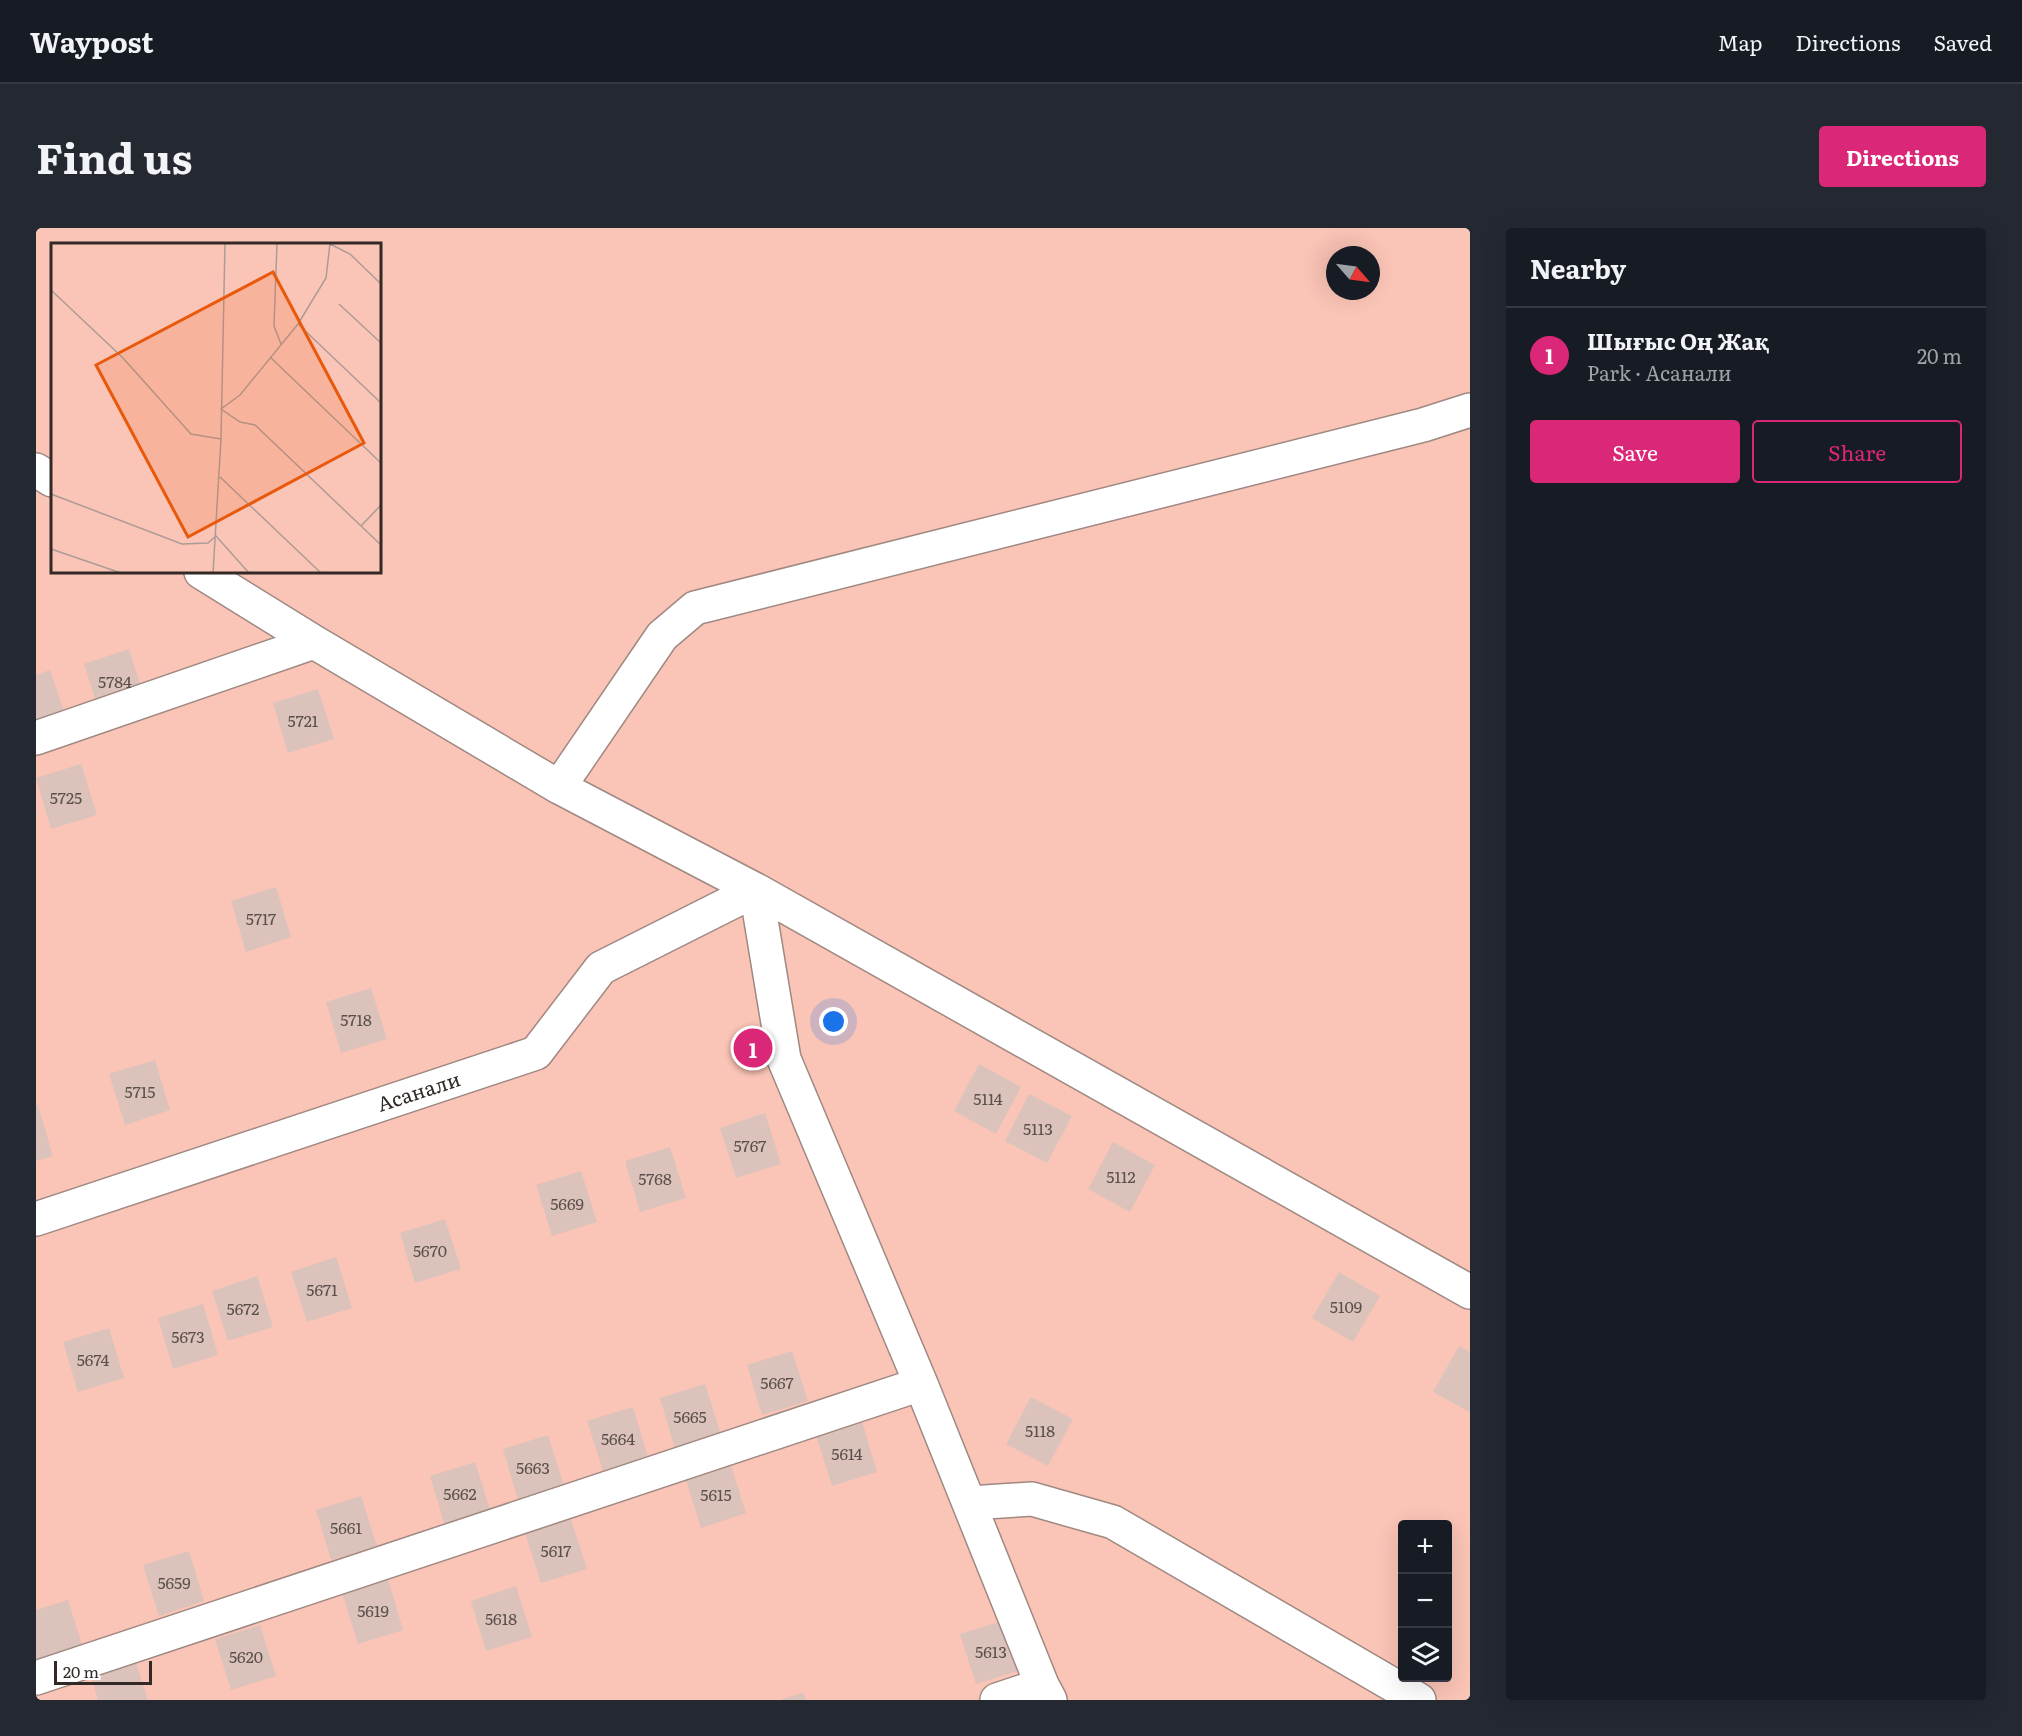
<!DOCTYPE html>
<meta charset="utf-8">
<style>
body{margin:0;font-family:Literata,serif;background:#242831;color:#f1f3f6}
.controls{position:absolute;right:18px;bottom:18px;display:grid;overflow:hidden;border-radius:6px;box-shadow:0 6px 24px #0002}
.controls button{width:54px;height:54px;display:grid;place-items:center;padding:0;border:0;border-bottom:2px solid #363941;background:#171b24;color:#f1f3f6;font:30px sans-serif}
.compass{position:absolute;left:1290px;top:18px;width:54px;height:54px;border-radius:50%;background:#171b24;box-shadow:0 6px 24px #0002;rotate:118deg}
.scale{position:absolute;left:18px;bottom:15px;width:98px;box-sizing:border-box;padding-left:6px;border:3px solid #332a27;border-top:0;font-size:16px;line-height:21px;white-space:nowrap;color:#332a27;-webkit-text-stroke:4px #fff;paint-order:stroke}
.you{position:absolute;left:798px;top:794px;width:21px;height:21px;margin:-15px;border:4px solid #fff;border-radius:50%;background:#1a73e8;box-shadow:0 0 0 9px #1a73e833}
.badge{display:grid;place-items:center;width:39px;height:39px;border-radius:50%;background:#db2777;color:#fff;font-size:20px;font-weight:700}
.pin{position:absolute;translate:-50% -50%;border:3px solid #fff;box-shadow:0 2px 6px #0006}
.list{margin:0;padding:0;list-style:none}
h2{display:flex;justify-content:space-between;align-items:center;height:78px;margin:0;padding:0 24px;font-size:26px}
h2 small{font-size:20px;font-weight:400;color:#9ea1a6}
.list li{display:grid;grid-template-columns:39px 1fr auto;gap:18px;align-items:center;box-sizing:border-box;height:96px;padding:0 24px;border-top:2px solid #363941}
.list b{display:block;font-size:22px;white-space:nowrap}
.list p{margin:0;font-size:20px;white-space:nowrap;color:#9ea1a6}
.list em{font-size:20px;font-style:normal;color:#9ea1a6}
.actions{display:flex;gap:12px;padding:18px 24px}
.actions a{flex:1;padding:14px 0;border:2px solid #db2777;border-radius:6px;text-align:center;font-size:21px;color:#db2777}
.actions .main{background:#db2777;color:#fff}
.icon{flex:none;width:33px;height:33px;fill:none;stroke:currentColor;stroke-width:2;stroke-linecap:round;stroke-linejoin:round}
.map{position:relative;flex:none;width:1434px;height:1472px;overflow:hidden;border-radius:6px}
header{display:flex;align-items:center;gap:36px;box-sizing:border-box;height:84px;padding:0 30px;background:#171b24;border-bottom:2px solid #363941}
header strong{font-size:28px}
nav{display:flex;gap:33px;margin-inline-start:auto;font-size:21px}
.intro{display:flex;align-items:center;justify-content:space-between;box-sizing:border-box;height:144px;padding:0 36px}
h1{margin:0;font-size:42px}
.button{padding:15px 27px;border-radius:6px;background:#db2777;color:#fff;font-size:21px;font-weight:700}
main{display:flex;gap:36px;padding:0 36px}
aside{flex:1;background:#171b24;border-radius:6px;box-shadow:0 6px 24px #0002}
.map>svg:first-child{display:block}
.green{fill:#fac4b6;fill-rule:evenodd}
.building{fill:#dbc3bc}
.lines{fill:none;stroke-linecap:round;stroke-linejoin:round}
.minor-casing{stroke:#9f8982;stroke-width:36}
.minor{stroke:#fff;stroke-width:33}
.labels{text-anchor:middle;stroke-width:4.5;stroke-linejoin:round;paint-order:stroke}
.number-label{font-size:16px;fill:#5d504c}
.street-label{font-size:20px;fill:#332a27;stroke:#fff}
.inset-road{fill:none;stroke:#ad9b95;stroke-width:1.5}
.view{fill:#e8590c;fill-opacity:0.15;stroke:#e8590c;stroke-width:3}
.inset-edge{fill:none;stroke:#332a27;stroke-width:3}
</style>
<header>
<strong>Waypost</strong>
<nav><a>Map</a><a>Directions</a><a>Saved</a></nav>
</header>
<div class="intro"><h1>Find us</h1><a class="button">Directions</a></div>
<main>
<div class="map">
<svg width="1434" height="1472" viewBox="0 0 1434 1472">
<rect width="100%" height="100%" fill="#ffe6df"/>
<path class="green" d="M0,0h1434v1472h-1434zM16,16h328v328h-328zM1299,27h36v36h-36zM1366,1296h46v154h-46z"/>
<path class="building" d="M93,421l16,50 -45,15 -16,-50z
M14,442l17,51 -31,10v-56z
M282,461l16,50 -46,14 -15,-50z
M45,536l16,51 -46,14 -15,-51z
M240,659l15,50 -45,15 -15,-51z
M335,760l16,51 -46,14 -15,-51z
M119,832l15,50 -45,15 -16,-51z
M943,836l42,23 -25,47 -42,-23z
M993,866l43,22 -25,47 -42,-22z
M2,877l15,51 -17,5v-55z
M729,885l16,51 -45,14 -16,-50z
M1077,914l42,23 -25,47 -42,-23z
M634,919l16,51 -46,14 -15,-51z
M545,943l16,51 -45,14 -16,-51z
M409,991l16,50 -46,14 -15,-50z
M300,1029l16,51 -45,14 -16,-50z
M1303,1044l41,24 -27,46 -41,-24z
M221,1048l16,51 -45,14 -16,-50z
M167,1076l15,51 -45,14 -15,-51z
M73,1100l15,50 -46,14 -15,-50z
M1423,1118l11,6v60l-37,-20z
M756,1123l16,50 -46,14 -15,-50z
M669,1156l16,51 -46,14 -15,-51z
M995,1169l42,22 -25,47 -42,-22z
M597,1179l15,50 -45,14 -16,-50z
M826,1193l15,51 -45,14 -16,-51z
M512,1207l16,51 -46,14 -15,-51z
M439,1234l16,50 -46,14 -15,-50z
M694,1235l16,50 -45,15 -16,-51z
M325,1268l16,50 -46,14 -15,-50z
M535,1291l16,50 -46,14 -16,-50z
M153,1323l15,50 -45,15 -16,-51z
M352,1351l15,51 -45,14 -16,-51z
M480,1358l16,51 -46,14 -15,-50z
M32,1372l16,51 -46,14 -2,-7v-48z
M969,1392l16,50 -45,14 -16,-50z
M224,1397l16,51 -45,14 -16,-51z
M100,1434l12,38h-50l-7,-24z
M767,1465l3,7h-24v-1z"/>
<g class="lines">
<defs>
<path id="minor" d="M0,242l16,10
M165,344l113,70 245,145 197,103 714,402
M0,510l278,-96
M523,559l103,-151 33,-28 728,-183 47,-15
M0,991l500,-166 65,-85 155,-78 28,169 137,325 121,301 8,15
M934,1275l62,-4 81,23 306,178
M0,1450l885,-294
M961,1472l45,-15"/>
</defs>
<use href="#minor" class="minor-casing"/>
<use href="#minor" class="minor"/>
</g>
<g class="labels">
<g class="number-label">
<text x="79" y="460">5784</text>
<text x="267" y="499">5721</text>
<text x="30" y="576">5725</text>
<text x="225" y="697">5717</text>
<text x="320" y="798">5718</text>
<text x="104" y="870">5715</text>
<text x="952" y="877">5114</text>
<text x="1002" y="907">5113</text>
<text x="714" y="924">5767</text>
<text x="1085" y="955">5112</text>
<text x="619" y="957">5768</text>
<text x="531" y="982">5669</text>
<text x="394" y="1029">5670</text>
<text x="286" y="1068">5671</text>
<text x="1310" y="1085">5109</text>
<text x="207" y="1087">5672</text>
<text x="152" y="1115">5673</text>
<text x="57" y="1138">5674</text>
<text x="741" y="1161">5667</text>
<text x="654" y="1195">5665</text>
<text x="1004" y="1209">5118</text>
<text x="582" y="1217">5664</text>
<text x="811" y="1232">5614</text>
<text x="497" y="1246">5663</text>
<text x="424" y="1272">5662</text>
<text x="680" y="1273">5615</text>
<text x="310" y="1306">5661</text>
<text x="520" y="1329">5617</text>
<text x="138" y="1361">5659</text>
<text x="337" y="1389">5619</text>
<text x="465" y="1397">5618</text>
<text x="955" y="1430">5613</text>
<text x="210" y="1435">5620</text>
</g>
<g class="street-label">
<text transform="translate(383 864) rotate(-18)" y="7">Асанали</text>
</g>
</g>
<g transform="translate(15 15)">
<rect width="330" height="330" fill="#ffe6df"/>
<path d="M0,0h330v330h-330z" fill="#fac4b6"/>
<path class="inset-road" d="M226,0l-3,83 7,18M279,0l-4,35 -28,46 -58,71 -19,14 19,13 15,3 126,120M279,1l20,10 31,30M0,47l72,68 68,76 30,5M288,61l42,39M247,81l83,79M219,114l111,106M169,234l101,96M0,251l131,50 26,-1 8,-7 33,37M310,283l20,-21M0,306l70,24M162,330l8,-134 4,-196"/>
<path class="view" d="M222,29l91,171 -176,94 -92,-172z"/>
<rect width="330" height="330" class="inset-edge"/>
</g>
</svg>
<div class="controls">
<button>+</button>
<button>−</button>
<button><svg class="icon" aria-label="layers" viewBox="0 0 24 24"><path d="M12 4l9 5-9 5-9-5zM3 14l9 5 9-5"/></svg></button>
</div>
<svg class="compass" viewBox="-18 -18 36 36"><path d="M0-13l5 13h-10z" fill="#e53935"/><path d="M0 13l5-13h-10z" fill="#9ea1a6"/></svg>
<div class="scale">20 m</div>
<div class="you"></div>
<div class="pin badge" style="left:717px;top:820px">1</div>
</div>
<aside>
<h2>Nearby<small></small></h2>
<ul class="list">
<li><span class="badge">1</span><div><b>Шығыс Оң Жақ</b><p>Park · Асанали</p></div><em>20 m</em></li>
</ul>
<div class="actions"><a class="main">Save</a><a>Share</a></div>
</aside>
</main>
